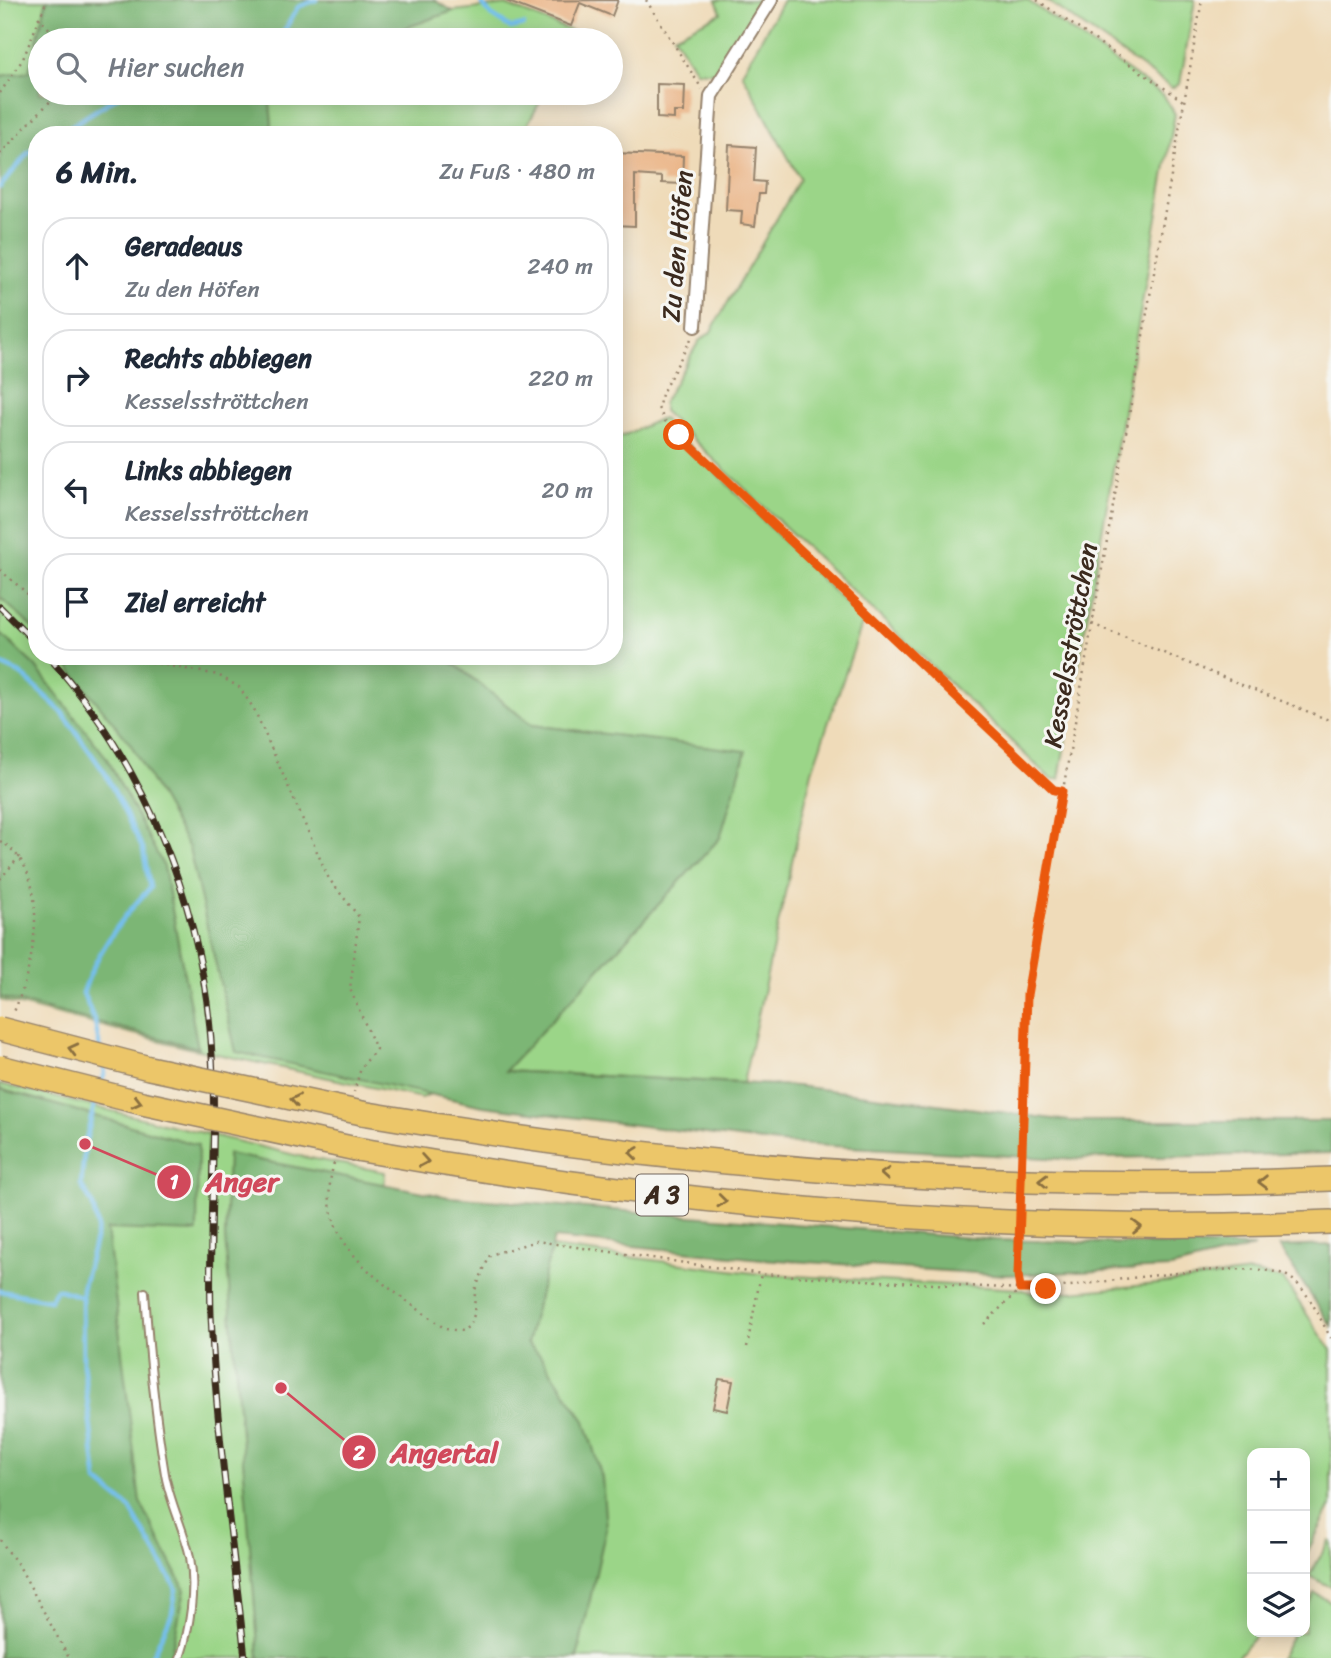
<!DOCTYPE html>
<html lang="de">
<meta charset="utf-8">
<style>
body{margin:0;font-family:Sriracha,sans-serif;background:#f6f6f7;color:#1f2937}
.controls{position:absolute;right:21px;bottom:21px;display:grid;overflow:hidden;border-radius:14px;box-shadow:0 4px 18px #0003}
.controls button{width:63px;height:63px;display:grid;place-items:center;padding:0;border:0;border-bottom:2px solid #e0e1e3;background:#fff;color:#1f2937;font:35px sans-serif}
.stop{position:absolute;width:21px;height:21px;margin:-16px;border:5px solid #ea580c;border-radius:50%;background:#fff}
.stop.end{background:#ea580c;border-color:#fff;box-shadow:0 2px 7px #0008}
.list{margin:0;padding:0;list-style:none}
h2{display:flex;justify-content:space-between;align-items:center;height:91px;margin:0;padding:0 28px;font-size:30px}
h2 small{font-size:23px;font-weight:400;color:#747a83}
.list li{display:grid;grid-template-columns:46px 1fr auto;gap:21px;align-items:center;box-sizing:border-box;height:98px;margin:0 14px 14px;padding:0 14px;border:2px solid #e0e1e3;border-radius:28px}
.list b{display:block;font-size:26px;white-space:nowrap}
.list p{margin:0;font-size:23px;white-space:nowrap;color:#747a83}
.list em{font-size:23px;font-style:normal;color:#747a83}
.icon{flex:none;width:38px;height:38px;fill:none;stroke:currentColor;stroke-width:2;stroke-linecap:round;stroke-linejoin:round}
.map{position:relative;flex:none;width:1331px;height:1658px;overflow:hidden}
.search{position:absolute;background:#fff;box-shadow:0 4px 18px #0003;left:28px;top:28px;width:595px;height:77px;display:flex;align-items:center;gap:18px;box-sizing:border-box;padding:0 24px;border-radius:38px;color:#747a83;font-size:26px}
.panel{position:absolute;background:#fff;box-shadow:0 4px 18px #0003;left:28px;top:126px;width:595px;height:539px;border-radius:28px}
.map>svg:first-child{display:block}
.green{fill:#9bd588;stroke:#6b8053;stroke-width:2}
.forest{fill:#7cb674;stroke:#5c7049;stroke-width:2}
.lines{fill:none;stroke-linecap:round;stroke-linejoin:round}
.stream{stroke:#75bfee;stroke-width:4.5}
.building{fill:#ebb78b}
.service-casing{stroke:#95826c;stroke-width:10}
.minor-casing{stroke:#95826c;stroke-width:16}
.motorway-casing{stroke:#95826c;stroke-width:26}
.path{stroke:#95826c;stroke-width:2.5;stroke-dasharray:2 5;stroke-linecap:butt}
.service{stroke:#fff;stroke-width:6}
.minor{stroke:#fff;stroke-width:12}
.motorway{stroke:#ecc669;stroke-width:23}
.rail-casing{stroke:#3b2a1e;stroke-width:7}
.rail{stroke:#f6f6f2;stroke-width:4.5;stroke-dasharray:13;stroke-linecap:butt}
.motorway-bridge-casing{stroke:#95826c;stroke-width:26;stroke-linecap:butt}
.path-bridge{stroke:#95826c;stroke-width:2.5;stroke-dasharray:2 5;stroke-linecap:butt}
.motorway-bridge{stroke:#ecc669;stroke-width:23}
.oneway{stroke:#8b7040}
.route{stroke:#ea580c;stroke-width:9}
.labels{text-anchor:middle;stroke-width:6;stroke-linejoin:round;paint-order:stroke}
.shield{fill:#f6f6f2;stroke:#73675e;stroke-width:2}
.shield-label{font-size:24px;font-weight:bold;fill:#3b2a1e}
.street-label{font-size:26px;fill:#3b2a1e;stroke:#f6f6f2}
.leader{fill:none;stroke:#d1495b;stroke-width:2.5}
.callout-dot{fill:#d1495b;stroke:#f6f6f2;stroke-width:2.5}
.mark-label{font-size:21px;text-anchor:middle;font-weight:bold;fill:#fff}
.callout-label{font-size:28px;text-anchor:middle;font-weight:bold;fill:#d1495b;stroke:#f6f6f2;stroke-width:6;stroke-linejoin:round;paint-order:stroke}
</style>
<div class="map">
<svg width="1331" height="1658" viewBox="0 0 1331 1658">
<rect width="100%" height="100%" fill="#f6f6f2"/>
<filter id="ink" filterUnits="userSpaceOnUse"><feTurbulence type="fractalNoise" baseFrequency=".0143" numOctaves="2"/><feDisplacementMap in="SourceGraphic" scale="14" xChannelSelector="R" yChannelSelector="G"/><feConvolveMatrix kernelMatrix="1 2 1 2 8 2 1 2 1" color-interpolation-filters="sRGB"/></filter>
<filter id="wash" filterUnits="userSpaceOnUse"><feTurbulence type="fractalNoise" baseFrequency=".00686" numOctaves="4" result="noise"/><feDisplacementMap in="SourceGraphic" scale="28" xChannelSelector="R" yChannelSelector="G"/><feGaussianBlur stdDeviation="1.57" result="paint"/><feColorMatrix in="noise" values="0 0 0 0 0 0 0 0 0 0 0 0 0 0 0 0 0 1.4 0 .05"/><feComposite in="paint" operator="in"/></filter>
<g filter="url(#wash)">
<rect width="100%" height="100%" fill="#efdbb9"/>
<path class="green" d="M0,0h47l-3,11 6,-11 -10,40v53h505l-19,34v8h-489v521h400l110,93 183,1 -198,-25 -88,-69h170v-216l48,-22 201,203 -51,150 -69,312 -239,-12 23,-24 -105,51 -233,-50 -189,-48v-907l15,-19 -15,2z
M716,0h47l-44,73 -23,-2 -22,-35 47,-23z
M783,0h244l137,96 11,18 -116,665h-8l-388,-368v-8l36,-62 11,-8 90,-154 -58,-106z
M1046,0h149l-15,84 -8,4z
M506,5l71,28 -4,7h-202l82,-29z
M0,1084l299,72 86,16 -1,23 91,108 57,44 -5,-4 24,-96 210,27 259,15 18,6 120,-11 92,-12 33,7 48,71v156l-26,50v-103h-53v179h7l-23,26h-659l13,-66 -24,66h-566z
M1329,1541l2,1v45l-22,-11z
M1314,1593l17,9v56h-51l14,-26h11v-21z"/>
<path class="forest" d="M47,0h387l19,11 -82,29h-331v53h229l3,31 -5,11h-230v497l-37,-35v-521l29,-4z
M0,633l35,33 71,91 58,110 34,181 -198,-51z
M60,656h384l88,69 214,26 -26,87 -215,233 292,15 272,35h262v32l-267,6 -286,-16 -295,-37 -247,-54 -47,-204 -58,-103z
M0,1089l198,56 -1,87 -90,-3 33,273 45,88 -15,68h-170z
M228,1154l221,43 547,43 258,7 -83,21 -165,7 -244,-16 -208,-21 -27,105 13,12 45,66 17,57 4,50 -29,130h-318l-34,-421z
M1331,1245v81l-52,-79z"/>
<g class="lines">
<path class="stream" d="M479,0l12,15 20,13 13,-3
M279,40l19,-33 18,-7
M57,135l66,-42
M0,187l28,-34 9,-5
M0,664l20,9 41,38 44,62 38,76 7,39c-30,31 -54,64 -67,105l12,29 5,27
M100,1086l5,-13 -2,-9
M96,1098l-11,46 -4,41 11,18 6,25 -16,61 1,74 14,118 33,27 46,80 -4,26 -21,44
M0,1291l50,9 7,-11 25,8"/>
</g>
<g id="blocks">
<path class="building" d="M618,0l-6,16 -32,-13 -9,23 -65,-25z
M657,84l28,1 -1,27h-10v7l-17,-1z
M729,145l27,2 -2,34 11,1 -1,12h-5l-4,32 -14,-2 1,-13 -16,-1z
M614,153l69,3 -1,28 -20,-1v-6l-27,-2v51l-21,-1z
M719,1379l14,2 -6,30 -14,-3z"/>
</g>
</g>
<g filter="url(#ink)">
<use href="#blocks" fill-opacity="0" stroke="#95826c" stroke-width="2"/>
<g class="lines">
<defs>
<path id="service" d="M145,1292c4,62 10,122 20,182 5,29 19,55 25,83 6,32 0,71 -10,101"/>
<path id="minor" d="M695,326l16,-230 60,-96"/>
<path id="motorway" d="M362,1113c319,55 645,80 969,66
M356,1149c321,57 649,87 975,73"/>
</defs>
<use href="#service" class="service-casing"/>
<use href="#minor" class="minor-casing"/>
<use href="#motorway" class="motorway-casing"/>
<path class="path" d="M646,0l56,89
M1037,0l146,101
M38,17l22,23
M0,93l23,-34 24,-59
M0,154l58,-61
M691,339l-28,52 -5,17 7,13 389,369 6,1
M0,570l37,32
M1092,624l239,97
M117,656l101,19 21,12 15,22 75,170 30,38 -9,72 26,60 -15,19 -7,24
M0,841c55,31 34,126 13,173
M0,879l20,-23
M1023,1145l4,-150 175,-995
M334,1163c-24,84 54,122 111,166l18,2 6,-5 5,-11 1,-25 15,-35 46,-14 225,33 259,15h26c47,-5 203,-31 239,-14 22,10 34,43 46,63
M1018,1275l2,14
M984,1324l36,-35
M747,1347l14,-73
M0,1540l19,26 50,92"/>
<use href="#service" class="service"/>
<use href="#minor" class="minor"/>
<use href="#motorway" class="motorway"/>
<defs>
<path id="rail" d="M0,607l37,37
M48,656c95,106 152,242 163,384 7,91 -3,183 0,275 5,115 22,229 34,343"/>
</defs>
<use href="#rail" class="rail-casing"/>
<use href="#rail" class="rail"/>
<defs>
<path id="motorway-bridge" d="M0,1029l149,39 213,45
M0,1067l142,36 214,46"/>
</defs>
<use href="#motorway-bridge" class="motorway-bridge-casing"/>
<path class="path-bridge" d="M1018,1275l5,-130"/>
<use href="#motorway-bridge" class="motorway-bridge"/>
</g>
<defs><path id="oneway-chevron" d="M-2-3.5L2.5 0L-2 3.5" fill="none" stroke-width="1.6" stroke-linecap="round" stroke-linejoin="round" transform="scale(1.75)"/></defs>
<g class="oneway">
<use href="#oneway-chevron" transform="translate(73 1049) rotate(-166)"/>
<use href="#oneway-chevron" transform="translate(295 1100) rotate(-169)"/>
<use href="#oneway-chevron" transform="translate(137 1102) rotate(14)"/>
<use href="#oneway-chevron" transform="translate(634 1153) rotate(-173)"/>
<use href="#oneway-chevron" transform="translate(424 1161) rotate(10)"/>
<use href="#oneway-chevron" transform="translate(885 1174) rotate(-176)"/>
<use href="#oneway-chevron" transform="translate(1043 1181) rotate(-178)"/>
<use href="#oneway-chevron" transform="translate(1263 1182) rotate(179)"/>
<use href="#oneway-chevron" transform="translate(722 1201) rotate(6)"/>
<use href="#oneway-chevron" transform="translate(1137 1227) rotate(-1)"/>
</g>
</g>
<g class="lines" filter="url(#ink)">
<path class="route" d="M679,435l375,355 8,1 -35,204 -9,280 2,14h26"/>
</g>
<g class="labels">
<rect class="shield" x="636" y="1174.5" width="52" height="41" rx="5"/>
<g class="shield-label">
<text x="662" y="1203">A 3</text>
</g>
<g class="street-label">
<text transform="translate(677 246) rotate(-85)" y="9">Zu den Höfen</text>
<text transform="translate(1070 645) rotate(-80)" y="9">Kesselsströttchen</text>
</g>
</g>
<path class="leader" d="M85 1144L174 1182M281 1388L359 1452"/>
<g class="callout-dot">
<circle cx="85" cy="1144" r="7"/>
<circle cx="281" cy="1388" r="7"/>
<circle cx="174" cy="1182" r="18"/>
<circle cx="359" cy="1452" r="18"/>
</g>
<g class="mark-label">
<text x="174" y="1189">1</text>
<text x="359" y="1460">2</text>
</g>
<g class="callout-label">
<text x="242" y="1191">Anger</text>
<text x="444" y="1462">Angertal</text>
</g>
</svg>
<div class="controls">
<button>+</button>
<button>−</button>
<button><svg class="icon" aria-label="layers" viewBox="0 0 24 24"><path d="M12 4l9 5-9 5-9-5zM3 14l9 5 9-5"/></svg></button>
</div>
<div class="stop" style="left:679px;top:435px"></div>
<div class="stop end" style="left:1046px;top:1289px"></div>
<div class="search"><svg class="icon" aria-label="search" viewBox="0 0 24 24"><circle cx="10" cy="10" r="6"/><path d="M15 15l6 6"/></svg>Hier suchen</div>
<section class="panel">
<h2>6 Min.<small>Zu Fuß · 480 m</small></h2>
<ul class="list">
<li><svg class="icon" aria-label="ahead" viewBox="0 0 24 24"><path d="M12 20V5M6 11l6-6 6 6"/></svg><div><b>Geradeaus</b><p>Zu den Höfen</p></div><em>240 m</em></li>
<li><svg class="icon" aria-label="right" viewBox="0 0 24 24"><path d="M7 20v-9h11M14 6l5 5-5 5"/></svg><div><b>Rechts abbiegen</b><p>Kesselsströttchen</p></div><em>220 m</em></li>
<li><svg class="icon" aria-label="left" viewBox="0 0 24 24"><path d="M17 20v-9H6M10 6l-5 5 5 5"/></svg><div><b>Links abbiegen</b><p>Kesselsströttchen</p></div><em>20 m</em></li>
<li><svg class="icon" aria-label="arrive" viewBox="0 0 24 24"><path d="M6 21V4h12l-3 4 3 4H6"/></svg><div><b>Ziel erreicht</b></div></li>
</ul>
</section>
</div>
